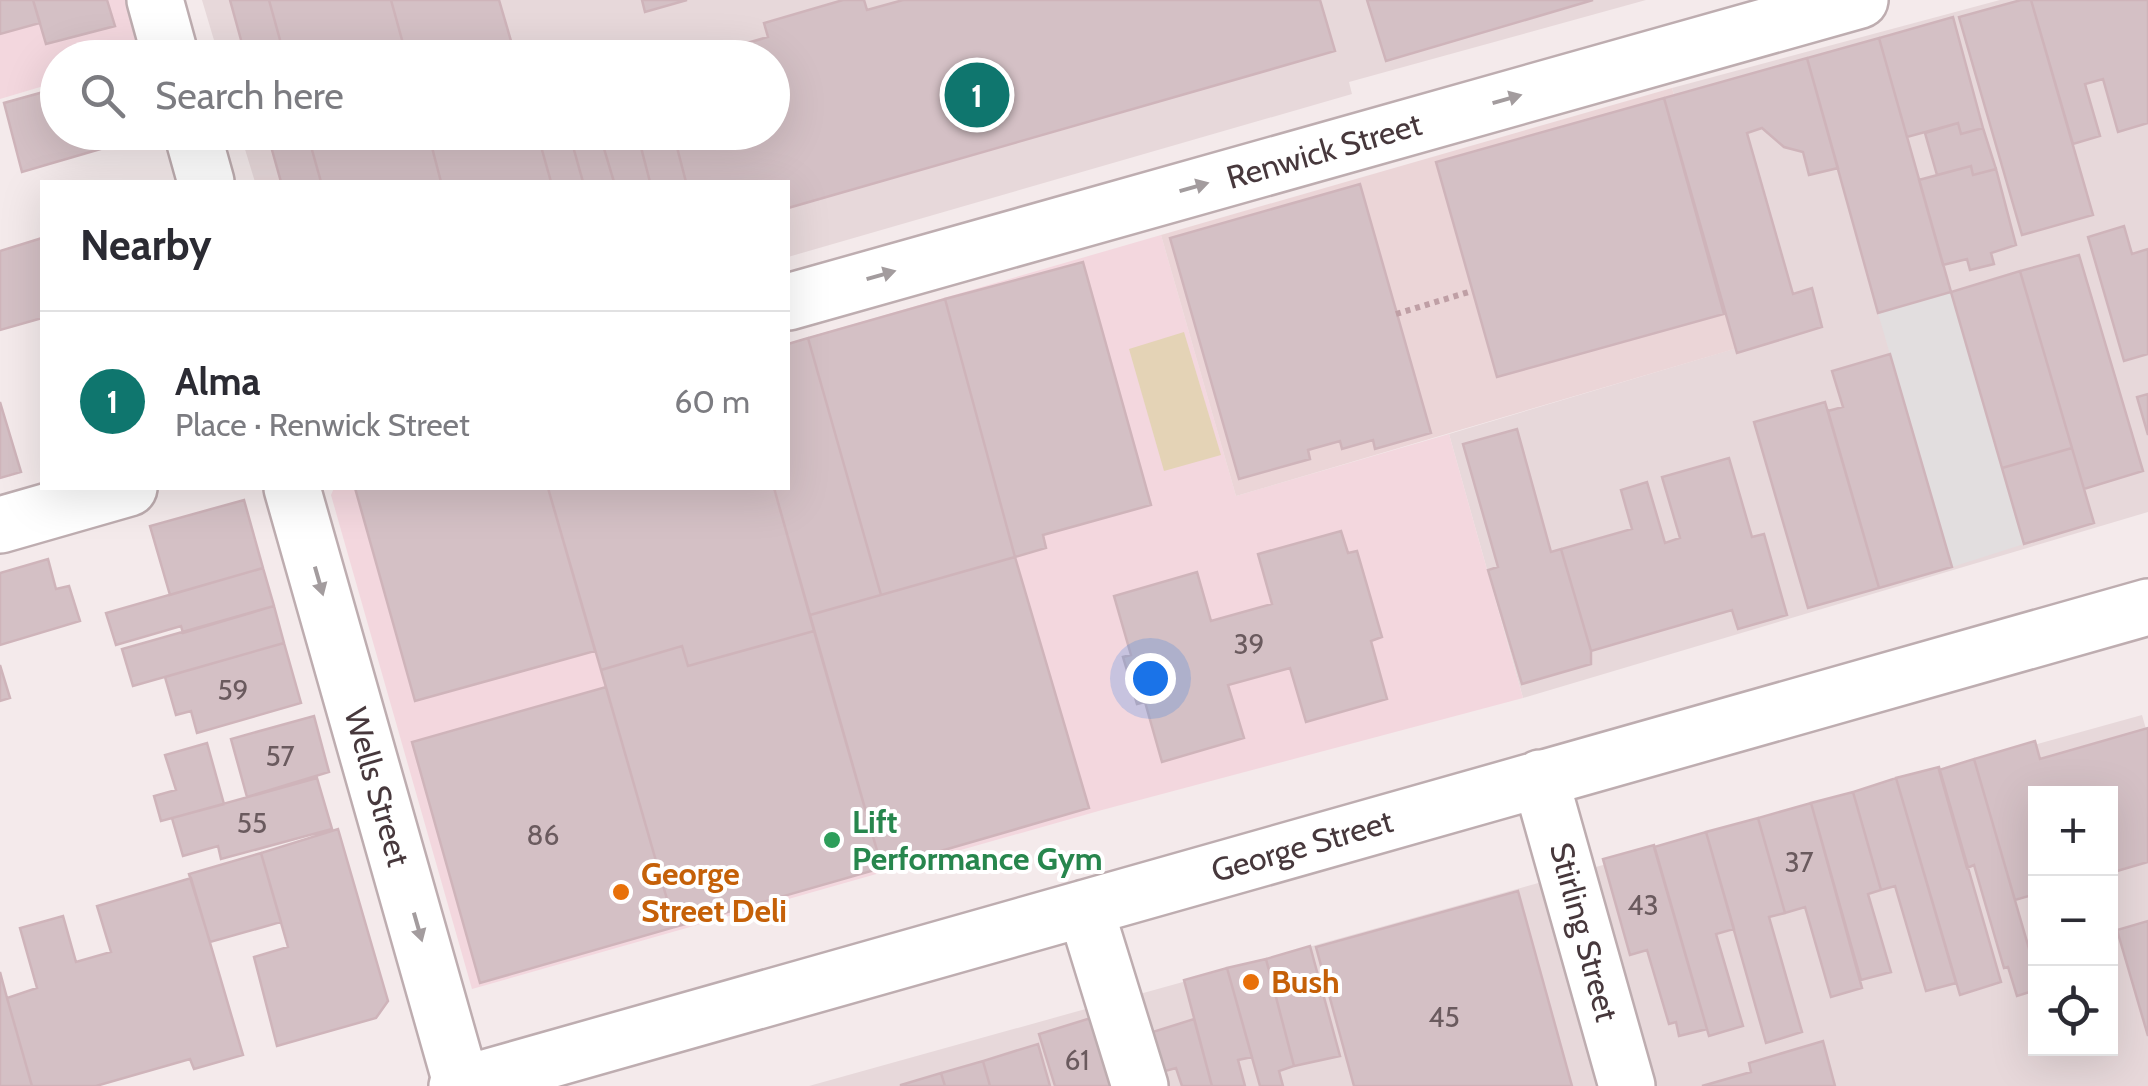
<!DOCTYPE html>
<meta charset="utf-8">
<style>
body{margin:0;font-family:Cabin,sans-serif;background:#f2f2f3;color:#2b2b33}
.controls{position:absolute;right:30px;bottom:30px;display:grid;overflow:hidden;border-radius:0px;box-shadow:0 10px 40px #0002}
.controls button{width:90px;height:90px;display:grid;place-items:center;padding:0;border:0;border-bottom:2px solid #e1e1e2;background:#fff;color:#2b2b33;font:50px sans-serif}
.you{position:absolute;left:1150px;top:678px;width:35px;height:35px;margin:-25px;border:8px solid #fff;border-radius:50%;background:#1a73e8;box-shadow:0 0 0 15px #1a73e833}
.badge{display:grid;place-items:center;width:65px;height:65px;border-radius:50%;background:#0f766e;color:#fff;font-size:32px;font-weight:700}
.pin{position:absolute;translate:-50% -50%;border:5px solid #fff;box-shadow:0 2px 10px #0006}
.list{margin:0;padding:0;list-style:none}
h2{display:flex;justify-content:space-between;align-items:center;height:130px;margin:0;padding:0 40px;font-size:42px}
h2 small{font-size:32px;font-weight:400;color:#7c7c81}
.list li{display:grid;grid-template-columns:65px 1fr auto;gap:30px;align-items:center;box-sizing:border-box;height:180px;padding:0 40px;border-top:2px solid #e1e1e2}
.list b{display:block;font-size:38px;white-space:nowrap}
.list p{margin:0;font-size:32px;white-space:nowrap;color:#7c7c81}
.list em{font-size:32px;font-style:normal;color:#7c7c81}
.icon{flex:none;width:55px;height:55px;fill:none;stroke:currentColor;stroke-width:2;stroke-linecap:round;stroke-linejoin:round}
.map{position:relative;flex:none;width:2148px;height:1086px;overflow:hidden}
.search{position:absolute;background:#fff;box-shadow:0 10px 40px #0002;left:40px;top:40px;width:750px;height:110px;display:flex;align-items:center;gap:25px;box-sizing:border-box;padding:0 35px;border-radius:55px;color:#7c7c81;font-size:38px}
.panel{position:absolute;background:#fff;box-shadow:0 10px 40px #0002;left:40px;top:180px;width:750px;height:310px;border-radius:0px}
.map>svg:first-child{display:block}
.residential{fill:#e7d8da;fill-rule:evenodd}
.commercial{fill:#f3d7de}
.education{fill:#ebd5d7}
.green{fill:#e4d3b6}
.parking{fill:#e2dedf}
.building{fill:#d4c0c5;stroke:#cfb4ba;stroke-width:2.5}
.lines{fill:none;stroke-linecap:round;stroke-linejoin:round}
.minor-casing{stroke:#beadb0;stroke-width:60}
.path{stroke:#bf9fa5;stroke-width:6;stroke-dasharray:5 5;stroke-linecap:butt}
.minor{stroke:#fff;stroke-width:55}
.oneway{fill:#a39c9e}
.leisure-dot{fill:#2e9e5b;stroke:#fff;stroke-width:4}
.food-dot{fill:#e8710a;stroke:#fff;stroke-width:4}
.labels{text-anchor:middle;stroke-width:8;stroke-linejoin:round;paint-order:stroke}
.number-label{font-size:28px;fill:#6a5a5e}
.street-label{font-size:32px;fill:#47383c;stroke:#fff}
.leisure-label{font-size:32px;font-weight:bold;fill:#27864d;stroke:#fff;text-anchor:start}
.food-label{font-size:32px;font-weight:bold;fill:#c56008;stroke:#fff;text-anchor:start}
</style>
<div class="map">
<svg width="2148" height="1086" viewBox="0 0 2148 1086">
<rect width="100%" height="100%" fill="#f4eaeb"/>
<path class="residential" d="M202,0h1444l-297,82 3,12 -564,163v-75h-533l-15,-49 532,-1v-74l-553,-1z
M2000,0h148v512l-625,186 -74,-264 298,-89 -75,-257z
M2142,715l6,21v350h-1339zM2036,794h74v254h-74z"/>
<path class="commercial" d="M0,0h125l18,57 -85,1 -1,24 -57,17z
M1161,235l75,261 213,-62 74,264 -421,112 -630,179 -141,-494 3,-7h454v-145z"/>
<path class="education" d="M1672,88l76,257 -512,151 -75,-261z"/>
<path class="green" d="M1184,332l37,123 -57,16 -35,-122z"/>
<path class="parking" d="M1951,292l73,252 -72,23 -74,-254z"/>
<path class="building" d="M0,0h33l7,23 -40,11z
M33,0h74l8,26 -69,18z
M230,0h39l16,58h-39z
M269,0h122l16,58h-122z
M391,0h108l17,58h-109z
M642,0h45l-42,12z
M843,0h21l3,10 36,-10h417l15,51 -547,157v-26h-102l-13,-50h99v-74l-73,-1 69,-20 -4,-14z
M1367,0h226l-207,61z
M2021,0h10l62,215 -71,20 -63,-218z
M2031,0h117v123l-30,9 -15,-53 -18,5 15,52 -27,8z
M1953,17l30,111 -22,6 -3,-11 -51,14 -28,-99z
M1879,38l72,254 -73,21 -71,-255z
M1807,58l31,110 -29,7 -6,-23 -19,-5 -22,-19 -15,5 46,161 19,-6 10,39 -85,26 -73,-255z
M58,88v44h79l1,6 -116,34 -18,-69z
M1664,98l60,216 -227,63 -61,-215z
M1958,123l3,11 22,-6 13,41 -23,6 -2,-9 -34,9 -12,-42z
M267,132h40l14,50h-40z
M307,132h121l13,50h-120z
M428,132h109l14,50h-110z
M537,132h32l14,50h-32z
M569,132h30l15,50h-31z
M599,132h38l13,50h-36z
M637,132h36l13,50h-36z
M1971,166l2,9 23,-6 20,76 -25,8 3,11 -24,6 -3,-11 -24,6 -24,-85z
M1360,184l71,249 -56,16 -2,-9 -31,9 -2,-8 -32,9 2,9 -71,20 -69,-241z
M2124,226l8,28 16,-5v105l-24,7 -36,-124z
M42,238v80l-42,12v-79z
M2079,255l64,216 -59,18 -64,-218z
M1083,262l68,243 -108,30 3,13 -31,9 -70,-258z
M2020,271l52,177 -70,20 -51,-176z
M945,299l70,258 -134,38 -73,-257z
M808,338l73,257 -71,20 -36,-127h14v-144z
M1890,354l62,213 -73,21 -51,-177 15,-4 -11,-36z
M2148,394v41l-11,-38z
M0,402l21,70 -21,6z
M1825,402l54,186 -71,20 -54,-186z
M1517,429l34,123 10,-3 30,102v13l-69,20 -34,-114 10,-3 -35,-123z
M2072,448l22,75 -70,21 -22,-76z
M1729,458l23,79 12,-3 23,81 -49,14 -6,-19 -141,41 -30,-102 71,-20 -11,-39 26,-8 18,61 15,-5 -18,-61z
M355,488h193l47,163 -180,50z
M548,488h226l40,143 -126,35 -6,-20 -81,24z
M244,500l19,68 -93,27 -20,-69z
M1341,531l7,22 9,-2 25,86 -11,4 16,58 -81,23 -16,-54 -62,17 16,53 -82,24 -17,-60 -8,2 -14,-47 8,-2 -17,-59 83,-24 14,49 61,-17 -14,-50z
M1015,557l74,251 -207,60 -72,-253z
M48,559l8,30 13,-3 11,35 -80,24v-72z
M263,568l11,38 -91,27 -2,-7 -65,19 -10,-32z
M274,606l10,37 -151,43 -11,-37z
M814,631l68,237 -207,59 -74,-257 81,-24 6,20z
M284,643l17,60 -104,30 -6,-22 -15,4 -11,-38z
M0,665l10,33 -10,3z
M606,687l69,240 -195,56 -68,-241z
M314,716l15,56 -82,25 -16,-58z
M2148,728v134l-38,11v-79h-74v100l-21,6 -41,-141 61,-18 5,18z
M207,743l17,61 -63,17 -7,-25 22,-6 -11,-35z
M1974,759l62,214v17l-19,6 -9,-29 -4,1 -30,-103 -7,3 -28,-98z
M1939,767l62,215 -41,13 -64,-217z
M317,778l15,51 -111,30 -3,-13 -35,10 -11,-38z
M1896,778l60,205 -30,8 -31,-105 -14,4 -28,-98z
M1853,792l28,98 -13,4 23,78 -30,8 -50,-177z
M1811,803l51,185 -31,9 -26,-90 -20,6 -27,-95z
M1758,818l27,95 -16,4 33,115 -36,11 -60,-211z
M338,829l50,172 -12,17 -99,28 -23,-89 34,-10 -27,-94z
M1706,832l28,97 -18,5 27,92 -34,10 -55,-189z
M1654,845l53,184 -28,7 -3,-14 -7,2 -22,-74 -17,5 -27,-96z
M261,853l20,69 -71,20 -21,-68z
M191,878l52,177 -49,14 -4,-10 -94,27h-64l-25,-88 30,-10 -17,-60 43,-12 13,46 35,-10 -14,-46z
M1518,891l54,195h-218l-38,-139z
M2148,921v115l-31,-106z
M1310,946l30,110 -46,10 -28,-107z
M1266,959l28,107 -15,5 4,15h-23l-33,-118z
M1227,968l25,89 -14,3 7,26h-33l-28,-106z
M0,972l7,26 25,88h-32z
M1094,1017l22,69h-61l-16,-52z
M1194,1019l18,67h-30l-6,-18 -22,6 -11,-39z
M1823,1041l12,45h-133l49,-14 -2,-9z
M1038,1044l12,42h-60l-7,-25z
M983,1061l7,25h-45l-4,-13z
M941,1073l4,13h-44v-1z"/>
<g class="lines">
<defs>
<path id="minor" d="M155,0l16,58
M192,132l14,50
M788,302l1072,-302
M292,488l170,598
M0,525l129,-37
M1540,778l87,308
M1085,908l55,178
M457,1086l1691,-479"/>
</defs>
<use href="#minor" class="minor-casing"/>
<path class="path" d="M1396,314l76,-23"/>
<use href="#minor" class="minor"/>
</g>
<defs><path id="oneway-solid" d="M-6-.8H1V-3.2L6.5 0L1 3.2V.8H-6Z" transform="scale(2.5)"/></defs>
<g class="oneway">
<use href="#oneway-solid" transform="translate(1507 99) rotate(-16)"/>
<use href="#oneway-solid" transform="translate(1194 187) rotate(-16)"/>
<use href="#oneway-solid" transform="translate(881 275) rotate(-16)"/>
<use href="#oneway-solid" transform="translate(319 581) rotate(74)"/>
<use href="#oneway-solid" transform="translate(418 927) rotate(74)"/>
</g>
<circle class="leisure-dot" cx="832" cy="840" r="10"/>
<g class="food-dot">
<circle cx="621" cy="892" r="10"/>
<circle cx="1251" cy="982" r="10"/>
</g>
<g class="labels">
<g class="number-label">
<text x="1249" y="654">39</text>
<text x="233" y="700">59</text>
<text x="280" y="766">57</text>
<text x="252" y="833">55</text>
<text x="543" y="845">86</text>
<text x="1799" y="872">37</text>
<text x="1643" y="915">43</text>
<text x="1444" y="1027">45</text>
<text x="1077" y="1070">61</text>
</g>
<g class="street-label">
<text transform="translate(1324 151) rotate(-16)" y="11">Renwick Street</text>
<text transform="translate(377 787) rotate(74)" y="11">Wells Street</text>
<text transform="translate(1302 846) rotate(-16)" y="11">George Street</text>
<text transform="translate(1584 932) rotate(75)" y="11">Stirling Street</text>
</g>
<g class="leisure-label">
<text x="852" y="833">Lift<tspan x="852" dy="37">Performance Gym</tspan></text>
</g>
<g class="food-label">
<text x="641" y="885">George<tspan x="641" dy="37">Street Deli</tspan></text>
<text x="1271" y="993">Bush</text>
</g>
</g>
</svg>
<div class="controls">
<button>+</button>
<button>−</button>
<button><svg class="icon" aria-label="locate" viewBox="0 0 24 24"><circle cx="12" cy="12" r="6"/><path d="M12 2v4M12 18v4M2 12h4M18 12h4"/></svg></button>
</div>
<div class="you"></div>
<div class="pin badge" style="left:977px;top:95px">1</div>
<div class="search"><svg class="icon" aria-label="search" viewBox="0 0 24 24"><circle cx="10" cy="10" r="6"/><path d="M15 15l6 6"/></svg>Search here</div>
<section class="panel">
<h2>Nearby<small></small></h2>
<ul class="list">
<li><span class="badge">1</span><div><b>Alma</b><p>Place · Renwick Street</p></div><em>60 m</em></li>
</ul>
</section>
</div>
